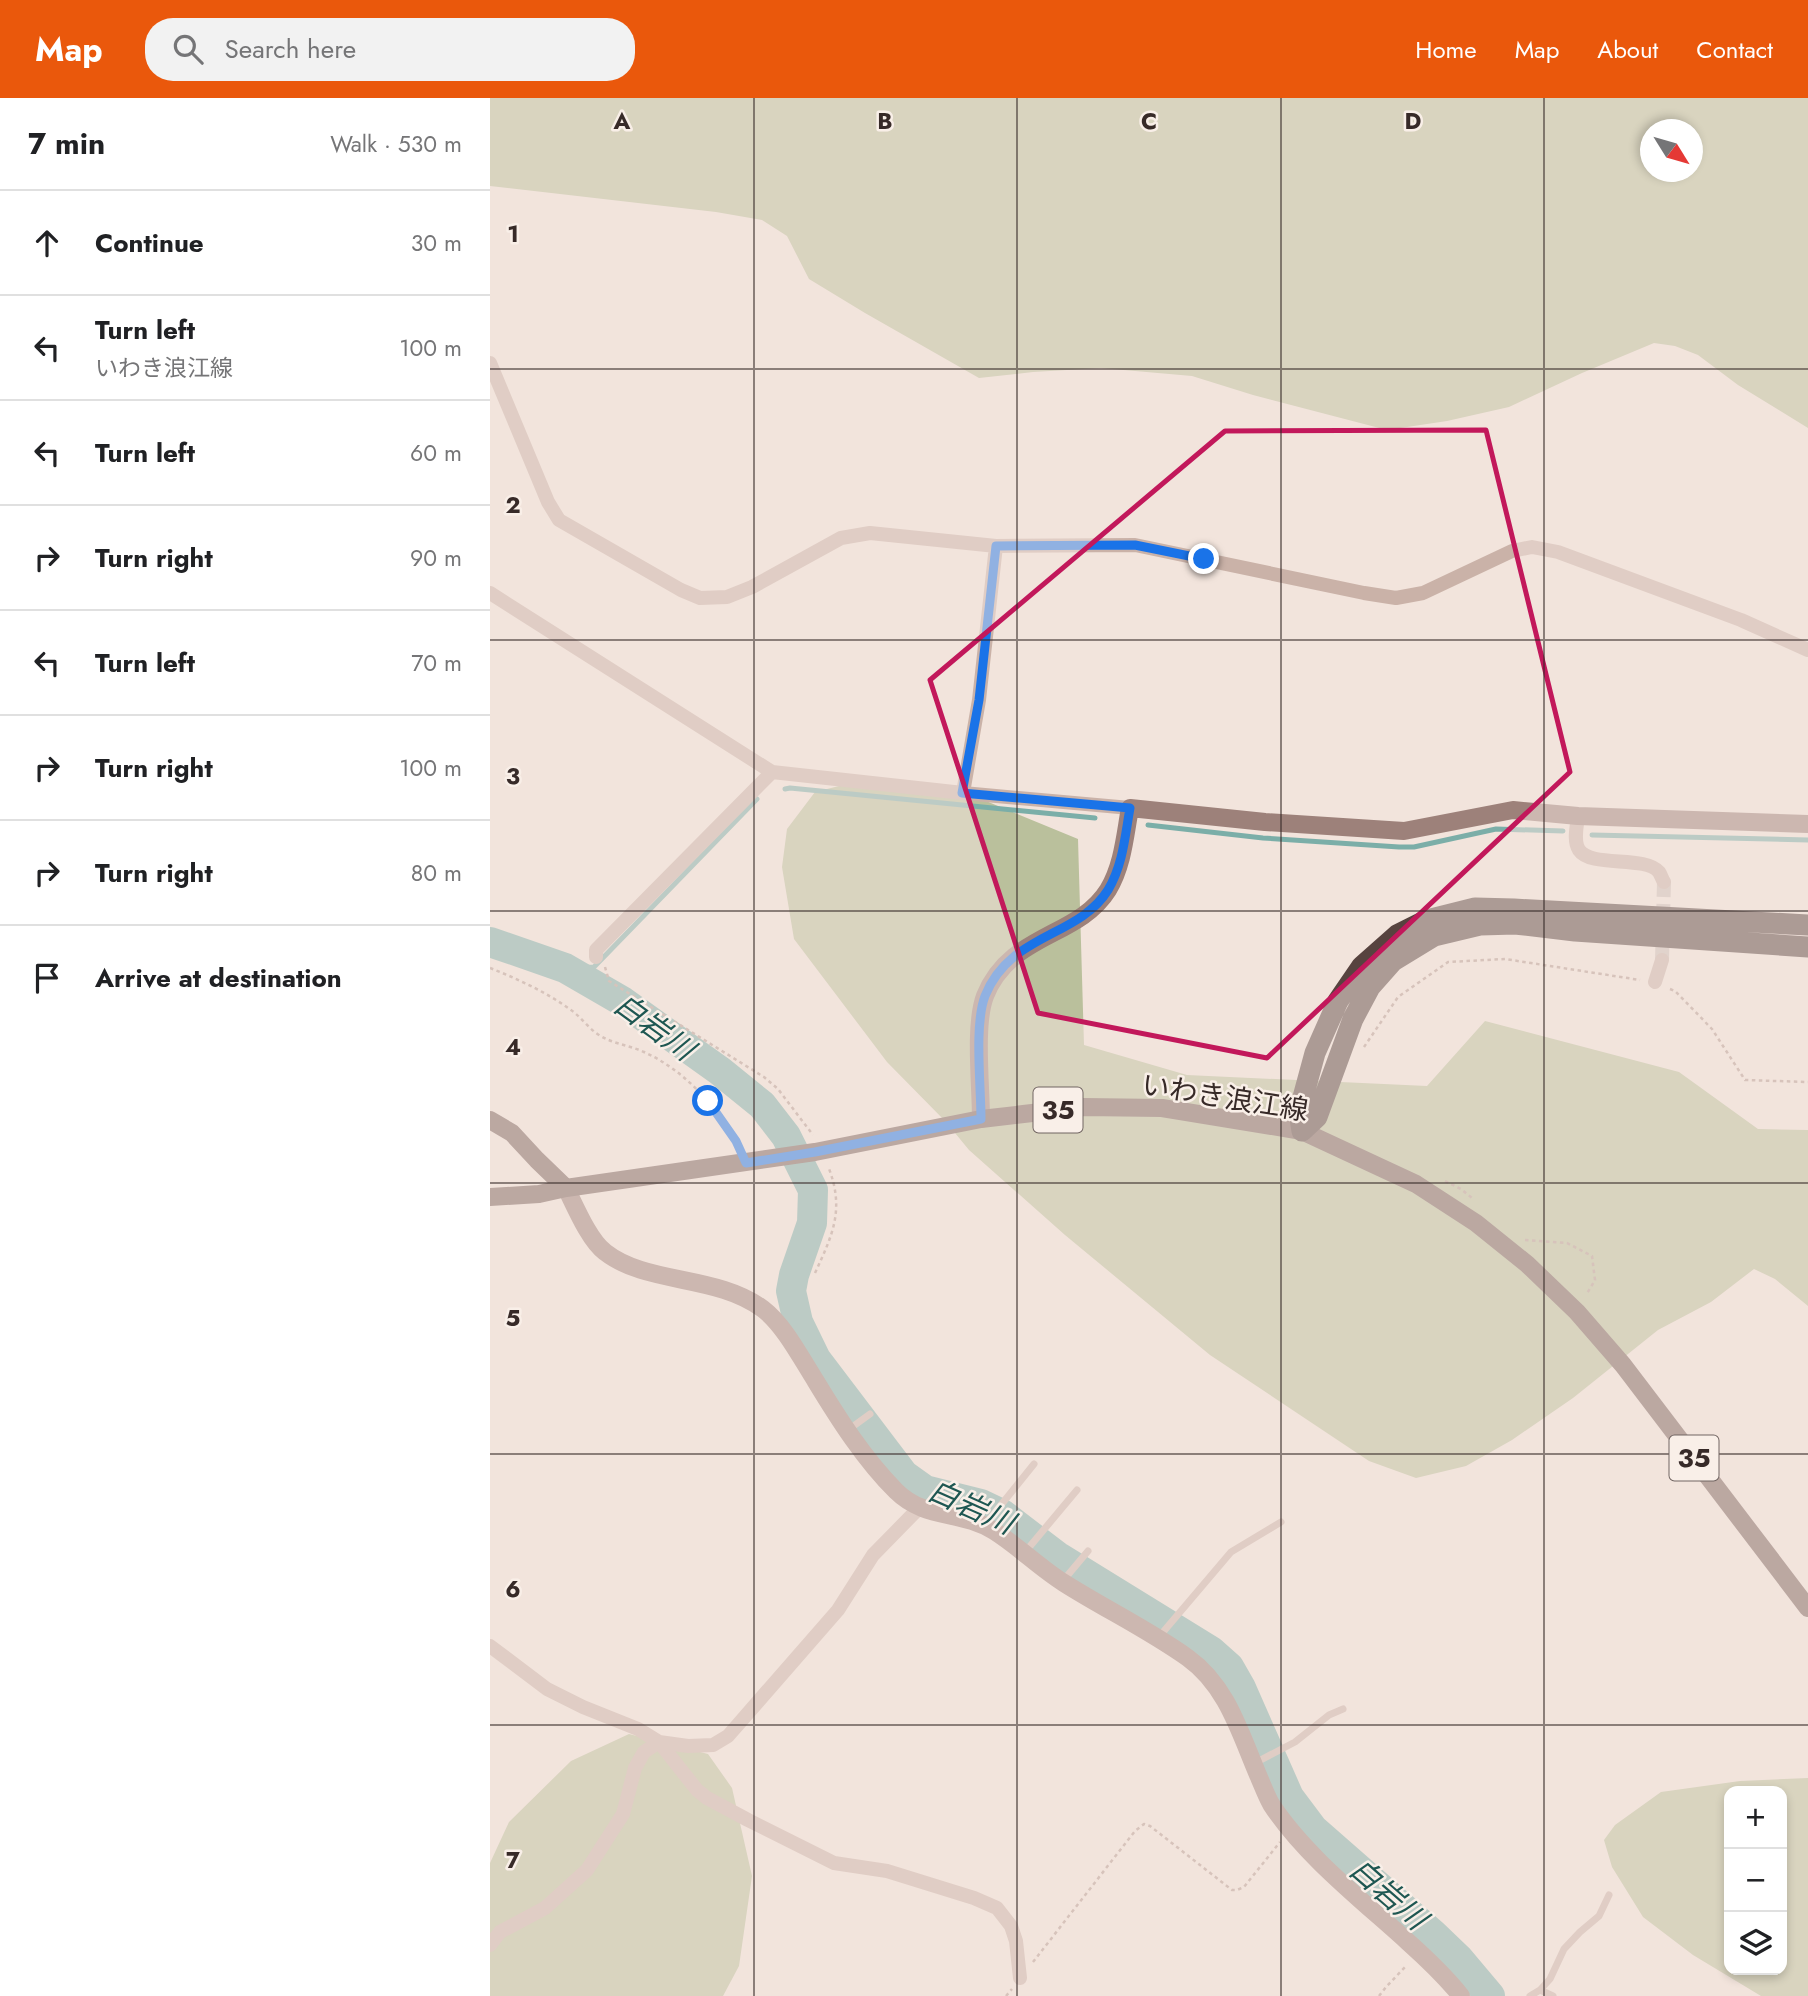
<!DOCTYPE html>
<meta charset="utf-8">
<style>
body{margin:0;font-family:Jost,"Noto Sans JP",sans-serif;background:#f2f2f2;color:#202124}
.controls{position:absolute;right:21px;bottom:21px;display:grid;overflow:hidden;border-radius:14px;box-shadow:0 4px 10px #0003}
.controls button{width:63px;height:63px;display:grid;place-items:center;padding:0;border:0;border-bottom:2px solid #e0e0e0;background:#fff;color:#202124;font:35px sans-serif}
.compass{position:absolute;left:1150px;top:21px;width:63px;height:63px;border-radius:50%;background:#fff;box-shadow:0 4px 10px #0003;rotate:127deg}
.stop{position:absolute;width:21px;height:21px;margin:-16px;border:5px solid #1a73e8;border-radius:50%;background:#fff}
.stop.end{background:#1a73e8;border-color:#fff;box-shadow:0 2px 7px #0008}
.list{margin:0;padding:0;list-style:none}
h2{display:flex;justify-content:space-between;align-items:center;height:91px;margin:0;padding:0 28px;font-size:30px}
h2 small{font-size:23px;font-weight:400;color:#757577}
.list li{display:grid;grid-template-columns:46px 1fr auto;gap:21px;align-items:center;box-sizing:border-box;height:105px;padding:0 28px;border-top:2px solid #e0e0e0}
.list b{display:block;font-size:26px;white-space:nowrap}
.list p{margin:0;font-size:23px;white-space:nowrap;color:#757577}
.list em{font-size:23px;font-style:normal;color:#757577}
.icon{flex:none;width:38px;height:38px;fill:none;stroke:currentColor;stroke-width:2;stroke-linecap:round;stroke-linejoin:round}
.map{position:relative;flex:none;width:1318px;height:1898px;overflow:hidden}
header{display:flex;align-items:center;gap:42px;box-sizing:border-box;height:98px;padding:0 35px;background:#ea580c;color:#fff}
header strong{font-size:33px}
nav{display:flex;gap:38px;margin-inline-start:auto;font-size:24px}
.search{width:490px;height:63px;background:#f2f2f2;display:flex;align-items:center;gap:18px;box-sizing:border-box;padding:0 24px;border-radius:28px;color:#757577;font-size:26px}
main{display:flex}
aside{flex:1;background:#fff}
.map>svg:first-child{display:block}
.green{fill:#bac09c;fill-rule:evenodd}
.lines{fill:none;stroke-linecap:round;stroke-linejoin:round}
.stream{stroke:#7baea8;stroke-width:5}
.river{stroke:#7baea8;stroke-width:30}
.street-tunnel{stroke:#cdbfb8;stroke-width:14;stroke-dasharray:14 7;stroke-linecap:butt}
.path{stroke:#b59c92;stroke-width:2.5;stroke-dasharray:3.5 3.5;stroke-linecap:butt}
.lane{stroke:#cab2a8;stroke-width:7}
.street{stroke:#cab2a8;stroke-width:14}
.secondary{stroke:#9d817a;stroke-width:18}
.primary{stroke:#785f5a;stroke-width:18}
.highway{stroke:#57433f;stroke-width:21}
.route{stroke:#1a73e8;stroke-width:9}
.marked{fill:none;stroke:#c2185b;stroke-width:5;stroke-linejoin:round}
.grid{fill:none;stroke:#372a28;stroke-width:2;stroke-opacity:0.55}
.labels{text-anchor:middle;stroke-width:5;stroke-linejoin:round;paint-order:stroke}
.shield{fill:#f9efe8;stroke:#716562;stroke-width:2}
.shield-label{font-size:26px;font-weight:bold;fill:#372a28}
.street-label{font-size:28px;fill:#372a28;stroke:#f9efe8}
.water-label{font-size:30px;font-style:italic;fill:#1e5752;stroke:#f9efe8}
.grid-label{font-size:23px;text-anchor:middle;font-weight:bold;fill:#372a28;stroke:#f9efe8;stroke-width:5;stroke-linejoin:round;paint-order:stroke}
</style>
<header>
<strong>Map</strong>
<div class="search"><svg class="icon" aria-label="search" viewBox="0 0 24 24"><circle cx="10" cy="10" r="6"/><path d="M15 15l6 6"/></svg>Search here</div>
<nav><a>Home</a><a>Map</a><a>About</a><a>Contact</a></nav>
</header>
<main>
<aside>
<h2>7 min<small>Walk · 530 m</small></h2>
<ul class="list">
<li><svg class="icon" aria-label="ahead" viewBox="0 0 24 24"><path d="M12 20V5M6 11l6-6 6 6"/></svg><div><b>Continue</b></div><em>30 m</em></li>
<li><svg class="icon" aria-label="left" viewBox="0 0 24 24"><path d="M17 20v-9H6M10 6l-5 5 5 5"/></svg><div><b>Turn left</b><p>いわき浪江線</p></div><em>100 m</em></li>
<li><svg class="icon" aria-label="left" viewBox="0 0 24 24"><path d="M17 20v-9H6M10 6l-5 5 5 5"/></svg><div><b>Turn left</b></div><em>60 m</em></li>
<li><svg class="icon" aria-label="right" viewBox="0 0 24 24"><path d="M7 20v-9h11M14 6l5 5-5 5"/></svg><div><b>Turn right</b></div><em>90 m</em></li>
<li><svg class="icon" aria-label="left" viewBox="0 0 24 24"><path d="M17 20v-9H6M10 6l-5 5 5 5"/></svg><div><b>Turn left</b></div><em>70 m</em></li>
<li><svg class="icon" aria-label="right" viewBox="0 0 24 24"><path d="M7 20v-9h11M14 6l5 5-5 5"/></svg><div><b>Turn right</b></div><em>100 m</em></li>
<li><svg class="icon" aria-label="right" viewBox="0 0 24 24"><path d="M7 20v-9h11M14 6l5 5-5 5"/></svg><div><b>Turn right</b></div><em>80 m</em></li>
<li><svg class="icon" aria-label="arrive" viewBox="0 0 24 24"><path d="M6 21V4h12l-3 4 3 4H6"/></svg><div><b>Arrive at destination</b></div></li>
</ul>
</aside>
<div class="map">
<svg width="1318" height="1898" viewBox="0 0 1318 1898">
<rect width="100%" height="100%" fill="#f2e4dc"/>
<path class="green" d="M0,0h1318v330l-70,-43 -40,-30 -23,-9 -21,-3 -72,30 -73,34 -62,14 -60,9 -134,-35 -61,-19 -91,-8 -68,4 -54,6 -114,-65 -56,-34 -22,-43 -25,-16 -46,-8 -226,-26zM1160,32h42v42h-42z
M377,681l119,22 92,38 6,206 103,30 240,11 58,-65 194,51 79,57 50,1v176l-33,-27 -21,-10 -43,33 -53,28 -85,68 -61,42 -46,26 -50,12 -47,-17 -159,-106 -145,-120 -96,-85 -23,-28 -59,-60 -93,-123 -12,-72 5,-38 28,-37z
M139,1636l79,20 24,34 20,88 -13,90 -16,30h-233v-133l19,-41 62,-61z
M1318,1680v218h-47l-68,-41 -50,-38 -31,-50 -8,-27 11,-15 46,-33 79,-11zM1292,1693v179h-53v-179z"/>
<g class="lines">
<path class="stream" d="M295,691l5,-1 305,30
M658,727l115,13 136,9h15l82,-18 67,2
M1102,737l216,5
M75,870l29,-1 163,-168"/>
<path class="river" d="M0,844l75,26 57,33 98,70 42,34 24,31 27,54 -1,33 -18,52 -3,16 7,31 18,37 88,116 21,15 56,14 21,10 55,42 154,95 18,16 12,21 48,109 24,32 121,106 24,23 32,38"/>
<path class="street-tunnel" d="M1172,862l2,-78"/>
<path class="path" d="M115,869l4,14 155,96 14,12 35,46
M0,870c28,11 56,24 81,42 10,7 17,18 28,25 14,9 30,10 45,17 40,18 73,54 93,93
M1180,891l5,2 37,38 33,51 63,2
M874,949l34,-50 50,-35 57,-3 135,21
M955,1083l16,8 11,9
M1035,1142l42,3 25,13 3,24 -9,15
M325,1175c18,-39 30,-64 13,-107
M543,1864l102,-131 9,-7 6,2 82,64h5l7,-3 36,-45
M516,1898l6,-7
M889,1898l7,-9 21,-22"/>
<path class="lane" d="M358,1332l22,-16
M494,1428l50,-62
M536,1453l51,-61
M572,1484l26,-31
M668,1540l73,-86 50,-30
M765,1665l40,-21 34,-27 14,-6
M1050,1892l10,-11 14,-30 16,-17 19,-16 10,-21
M1040,1898l10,-6 13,6"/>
<path class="street" d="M0,265l58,139 11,18 122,70 19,8 27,-1 25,-10 89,-49 29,-5 126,13 139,-1 229,48 32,5 27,-5 89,-42 20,-4 26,5 183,68 67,30
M0,495l282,179
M473,695l16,-93 17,-154
M1088,718c-1,10 -5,25 1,34 12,18 66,5 80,22 2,3 3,7 5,10
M106,859v-7l176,-178 191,21 167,15
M1165,884l7,-22
M0,1548l57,43 36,18 55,22 21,13 38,48 10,8 41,22 86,43 53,8 87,27 23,10 14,18 5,15 4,37
M0,1847l10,-13 45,-24 42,-38 36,-56 12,-46 9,-16 15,-10 29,4 25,-1 15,-9 110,-126 35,-55 46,-47"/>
<path class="secondary" d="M491,1021c0,-33 -7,-94 4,-123 25,-63 93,-58 123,-106 15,-25 17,-55 22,-82l135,14 139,9 109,-21 65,6 230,8
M76,1090c9,18 23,52 39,64 42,33 111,22 158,57 21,16 38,49 52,71 23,38 49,79 81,111 29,29 65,19 98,40 24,15 46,37 70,52 41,26 85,47 124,75 39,28 52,75 70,117 4,9 8,20 13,29 33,51 92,97 137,138 19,17 37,34 53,54"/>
<path class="primary" d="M0,1022l22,13 25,27 29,28
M0,1099l49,-3 27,-6 249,-36 166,-33 103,-12 78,1 140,23 114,53 60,39 51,41 50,48 46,53 185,243"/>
<path class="highway" d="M812,1033l-3,-19 16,-59 23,-52 24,-35 35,-31 30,-15 48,-12 39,1 294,16
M812,1033l15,-14 36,-98 17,-32 23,-26 41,-25 46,-11 35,-1 60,7 233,16"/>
</g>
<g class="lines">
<path class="route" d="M218,1003l28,40 10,22 69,-11 166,-33c0,-33 -7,-94 4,-123 25,-63 93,-58 123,-106 15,-25 17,-54 22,-82l-168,-15 17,-93 17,-154 139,-1 69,14"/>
</g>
<path d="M0 0H1318V1898H0ZM996,332l84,342 -303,286 -229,-45 -108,-333 295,-249z" fill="#f2e4dc" fill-opacity=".55" fill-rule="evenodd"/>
<path class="marked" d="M996,332l84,342 -303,286 -229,-45 -108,-333 295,-249z"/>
<path class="grid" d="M264,0v1898M527,0v1898M791,0v1898M1054,0v1898M0,271h1318M0,542h1318M0,813h1318M0,1085h1318M0,1356h1318M0,1627h1318"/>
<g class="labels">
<g class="shield">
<rect x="543.5" y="989.5" width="49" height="45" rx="5"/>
<rect x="1179.5" y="1337.5" width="49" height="45" rx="5"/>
</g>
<g class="shield-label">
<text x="568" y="1021">35</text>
<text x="1204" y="1369">35</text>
</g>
<g class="street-label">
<text transform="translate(735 999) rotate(9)" y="10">いわき浪江線</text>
</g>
<g class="water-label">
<text transform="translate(164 929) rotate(36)" y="10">白岩川</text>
<text transform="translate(481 1409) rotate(24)" y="10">白岩川</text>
<text transform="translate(898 1796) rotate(41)" y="10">白岩川</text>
</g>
</g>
<g class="grid-label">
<text x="132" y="31">A</text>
<text x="395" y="31">B</text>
<text x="659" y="31">C</text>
<text x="923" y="31">D</text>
<text x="23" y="144">1</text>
<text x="23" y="415">2</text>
<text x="23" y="686">3</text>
<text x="23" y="957">4</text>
<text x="23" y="1228">5</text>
<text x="23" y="1499">6</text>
<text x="23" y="1770">7</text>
</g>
</svg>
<div class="controls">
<button>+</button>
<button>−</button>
<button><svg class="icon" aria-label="layers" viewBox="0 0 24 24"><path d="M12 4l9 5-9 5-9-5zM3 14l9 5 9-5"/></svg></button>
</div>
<svg class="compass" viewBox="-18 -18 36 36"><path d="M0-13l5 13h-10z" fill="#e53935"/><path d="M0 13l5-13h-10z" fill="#757577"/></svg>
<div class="stop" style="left:218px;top:1003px"></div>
<div class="stop end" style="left:714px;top:461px"></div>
</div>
</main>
